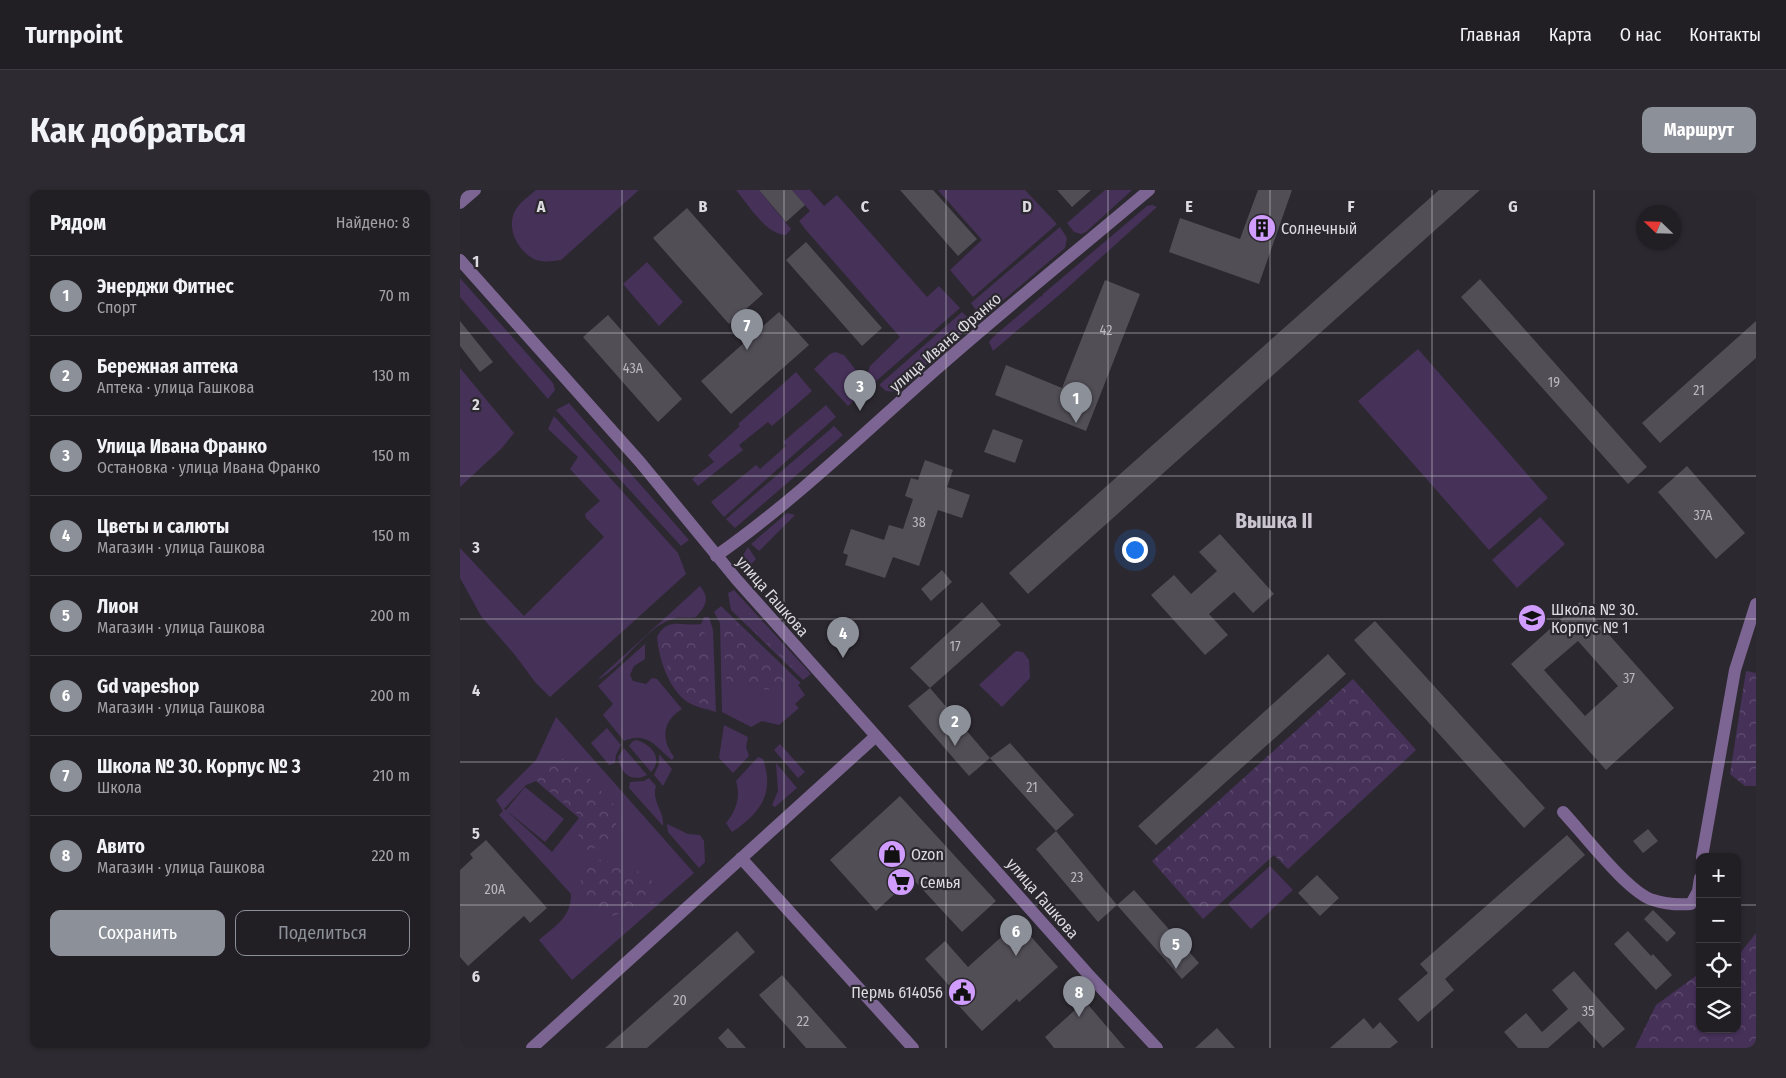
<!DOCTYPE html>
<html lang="ru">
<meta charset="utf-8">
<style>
body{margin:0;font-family:"Fira Sans Condensed",sans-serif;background:#2d2b31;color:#f1f3f6}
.controls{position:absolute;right:15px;bottom:15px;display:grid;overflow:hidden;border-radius:10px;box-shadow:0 1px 4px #0004}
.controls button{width:45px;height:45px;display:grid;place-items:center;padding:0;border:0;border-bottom:1px solid #3e3c41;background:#211e24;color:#f1f3f6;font:25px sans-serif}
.compass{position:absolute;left:1176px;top:15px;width:45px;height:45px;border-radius:50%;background:#211e24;box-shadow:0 1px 4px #0004;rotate:293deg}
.you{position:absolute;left:674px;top:359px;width:18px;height:18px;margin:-12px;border:4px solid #fff;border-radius:50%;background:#1a73e8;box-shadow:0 0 0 8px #1a73e833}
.badge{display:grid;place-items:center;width:32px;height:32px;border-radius:50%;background:#8c9099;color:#fff;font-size:16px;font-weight:700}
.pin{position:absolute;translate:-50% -41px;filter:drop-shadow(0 1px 2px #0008)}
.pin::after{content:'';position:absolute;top:26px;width:18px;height:15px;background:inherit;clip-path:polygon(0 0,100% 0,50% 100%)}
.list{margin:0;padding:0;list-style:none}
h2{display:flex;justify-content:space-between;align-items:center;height:65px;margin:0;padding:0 20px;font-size:21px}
h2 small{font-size:16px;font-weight:400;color:#a2a2a6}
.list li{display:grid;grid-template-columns:32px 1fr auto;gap:15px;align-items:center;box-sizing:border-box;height:80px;padding:0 20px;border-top:1px solid #3e3c41}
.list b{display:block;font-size:19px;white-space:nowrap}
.list p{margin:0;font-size:16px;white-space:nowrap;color:#a2a2a6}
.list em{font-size:16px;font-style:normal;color:#a2a2a6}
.actions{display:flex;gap:10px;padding:15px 20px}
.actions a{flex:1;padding:11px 0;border:1px solid #8c9099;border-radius:10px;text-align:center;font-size:18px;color:#8c9099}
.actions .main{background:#8c9099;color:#fff}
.icon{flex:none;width:28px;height:28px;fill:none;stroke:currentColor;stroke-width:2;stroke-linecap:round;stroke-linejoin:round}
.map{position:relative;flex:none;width:1296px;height:858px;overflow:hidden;border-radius:10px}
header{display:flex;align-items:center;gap:30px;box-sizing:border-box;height:70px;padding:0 25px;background:#211e24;border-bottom:1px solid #3e3c41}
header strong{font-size:24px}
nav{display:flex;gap:28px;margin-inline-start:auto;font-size:18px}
.intro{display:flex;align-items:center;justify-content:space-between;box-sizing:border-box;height:120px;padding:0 30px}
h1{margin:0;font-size:35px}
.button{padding:12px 22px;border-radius:10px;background:#8c9099;color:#fff;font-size:18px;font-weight:700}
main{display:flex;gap:30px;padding:0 30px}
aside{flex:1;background:#211e24;border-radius:10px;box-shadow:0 1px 4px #0004}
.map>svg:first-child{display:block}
.green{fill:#463159;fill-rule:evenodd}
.forest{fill:url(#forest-crowns)}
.building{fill:#514e56;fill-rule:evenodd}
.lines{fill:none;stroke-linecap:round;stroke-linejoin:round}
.minor{stroke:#7c6592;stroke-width:12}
.grid{fill:none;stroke:#dddbe0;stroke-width:1;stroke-opacity:0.55}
.labels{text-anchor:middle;stroke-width:4.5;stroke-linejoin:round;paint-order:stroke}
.number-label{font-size:14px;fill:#bab8be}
.poi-label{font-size:16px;fill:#dddbe0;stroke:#2c2830;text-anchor:start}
.street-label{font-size:16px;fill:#dddbe0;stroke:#2c2830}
.district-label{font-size:21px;font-weight:bold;fill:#cac5cf;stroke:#2c2830}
.grid-label{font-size:16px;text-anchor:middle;font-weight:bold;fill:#dddbe0;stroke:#2c2830;stroke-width:4.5;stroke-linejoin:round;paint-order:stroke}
</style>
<header>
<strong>Turnpoint</strong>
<nav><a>Главная</a><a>Карта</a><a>О нас</a><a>Контакты</a></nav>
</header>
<div class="intro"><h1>Как добраться</h1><a class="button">Маршрут</a></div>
<main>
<aside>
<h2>Рядом<small>Найдено: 8</small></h2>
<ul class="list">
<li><span class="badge">1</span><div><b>Энерджи Фитнес</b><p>Спорт</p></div><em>70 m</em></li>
<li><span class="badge">2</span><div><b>Бережная аптека</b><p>Аптека · улица Гашкова</p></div><em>130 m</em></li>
<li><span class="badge">3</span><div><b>Улица Ивана Франко</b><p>Остановка · улица Ивана Франко</p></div><em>150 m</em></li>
<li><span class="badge">4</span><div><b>Цветы и салюты</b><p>Магазин · улица Гашкова</p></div><em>150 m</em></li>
<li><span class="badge">5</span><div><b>Лион</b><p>Магазин · улица Гашкова</p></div><em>200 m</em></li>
<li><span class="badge">6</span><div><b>Gd vapeshop</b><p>Магазин · улица Гашкова</p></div><em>200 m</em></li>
<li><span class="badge">7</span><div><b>Школа № 30. Корпус № 3</b><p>Школа</p></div><em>210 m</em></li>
<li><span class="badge">8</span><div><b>Авито</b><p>Магазин · улица Гашкова</p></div><em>220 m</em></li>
</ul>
<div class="actions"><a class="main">Сохранить</a><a>Поделиться</a></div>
</aside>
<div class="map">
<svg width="1296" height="858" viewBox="0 0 1296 858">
<defs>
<pattern id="forest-crowns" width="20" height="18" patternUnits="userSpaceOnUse" patternTransform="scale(1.25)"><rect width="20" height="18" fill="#463159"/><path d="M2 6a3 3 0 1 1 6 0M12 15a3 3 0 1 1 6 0" fill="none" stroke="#604e71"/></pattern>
</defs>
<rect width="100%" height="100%" fill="#2c2830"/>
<path class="green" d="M76,0h103l-78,70c-9,1 -19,3 -27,-1 -16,-8 -27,-29 -20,-46 4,-10 14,-16 22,-23z
M276,0h23l32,39 -5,6c-20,0 -38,-31 -50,-45z
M332,0h18l14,16 13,-11 90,102 12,-11 21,22 -85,74 -7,-10 2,-6 30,-29 -95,-108 -6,-8 11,-10z
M478,0h87l32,34 -84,73 -23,-27 32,-30z
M645,0h27l-46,42 -5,2 -7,-2 -7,-9z
M692,15l5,2 -92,83 -72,61 -4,-9 3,-4 49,-42 1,1 1,-3 104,-88z
M600,37l7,11 -2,10 -78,66 -9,-1 -7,-10z
M187,72l36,40 -24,24 -36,-42z
M0,88l93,105 2,7 -7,9 -88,-102z
M502,122l7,7 -1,10 -73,63 -9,-1 -7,-6z
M958,159l130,149 -59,52 -131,-149z
M375,162l9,3 25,32 -21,19 -34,-37 16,-15z
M0,178l54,65 -12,15 -42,39z
M336,182l16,19 -40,35 -4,-4 -29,23 4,5 -45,36 -6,-7 22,-17 -6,-7 32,-29 -2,-2z
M109,213l120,137 -8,6 -125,-136z
M366,215l10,12 -112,100 -13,-15 45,-37 4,4 26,-23 -3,-4z
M94,226l124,137 8,21 -136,123 -15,-15 -20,-27 -34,-39 -21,-38v-30l64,68 80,-79 -18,-19 -1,-4 15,-13 -30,-32 8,-12 -30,-28z
M374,236l9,9 -108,93 -9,-9z
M327,323l8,2 -36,36 -8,-7z
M1080,327l25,27 -48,44 -25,-28z
M288,357l8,12 -10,11 -6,-10z
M240,396c10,12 6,20 -4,31 -7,2 -16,-1 -23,2 -29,8 -50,49 -76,61z
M274,400l77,84 -8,6 -72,-70 -3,-17z
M261,416l80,77 -3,2 7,10 -10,9 4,4 -20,17 -17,-4 -11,6 -29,-15 -2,-89 -6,-11z
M244,427h5l4,13 3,82c-9,-3 -22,-5 -30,-11 -18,-14 -27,-42 -29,-64 10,-21 26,-10 44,-13z
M185,454v15l-11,7 -4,9 3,6 13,3 6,-6 5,1 25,30c-20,12 -21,31 -8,48l-2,3c-17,-14 -25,-29 -48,-19l-21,-26 10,-11 -15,-18z
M556,461l7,1 6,8 1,18 -28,29 -23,-22z
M96,527l138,156 -122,107 -33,-40c17,-15 32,-22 32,-46l-72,-79 4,-4 -7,-11 40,-40zM76,591l43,37 -27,34 -45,-41 38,31 19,-23 -39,-32 -19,23 -2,-1 22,-24z
M264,535l24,12 -2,10 3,9 -16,17 -14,-15z
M147,538l14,17 -5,10 -1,8 -6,2 -18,-22z
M176,550c15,4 28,18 15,32l-22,-26 3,-4z
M320,554l25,28 -7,6 -24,-28z
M164,558l23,27c-16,8 -27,-2 -29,-18z
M199,564l13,15 -9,17 -9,-11 5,-11z
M298,567l5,2c12,35 -3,54 -31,73l-6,-9c10,-12 15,-26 10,-42z
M316,573l21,25 -22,19 -3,-2 6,-14z
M189,588l7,8c-5,15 9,26 7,40l-34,-38 1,-6 14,-1z
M207,634l21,10 12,1 4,6 1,21 -6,6 -31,-36z
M810,676l23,24 -42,39 -23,-25z"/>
<path class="forest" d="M284,417l50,54 -2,6 -57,-54z
M274,430l54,53v8l-14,9 -47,-4 -5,-59z
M212,436h18l15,7 5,11 2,62c-6,-2 -13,-2 -19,-5 -19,-9 -31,-45 -34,-64z
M1286,481l10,2v113h-11l-15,-12z
M893,489l63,71 -128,119 -14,-14 -71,64 -51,-58z
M107,568l17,15 31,33 3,38 -32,6 -10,-10 10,-19 -51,-42 7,-16z
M140,670l25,3 33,22v16l-49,16 -23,-17 -8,-30z
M1296,743v115h-121l21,-43 44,-32v56h37v-72z"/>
<path class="building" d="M299,0h33l13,15 -19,17z
M440,0h33l44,49 -19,17z
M597,0h34l-19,17z
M798,0h34l-33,94 -90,-32 11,-34 60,21z
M979,0h41l-452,404 -19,-21z
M227,18l76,86 -34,30 -76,-86z
M346,52l76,86 -20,18 -76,-86z
M1020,89l167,188 -19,17 -167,-187z
M645,90l35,14 -54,137 -91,-36 11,-30 56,23z
M319,122l30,33 -78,69 -30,-33z
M148,125l74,84 -24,23 -75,-85z
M0,131l33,41 -13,10 -20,-26z
M1296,131v37l-96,85 -18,-20z
M533,239l30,11 -8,23 -31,-11z
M465,270l28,10 -6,17 23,8 -8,23 -24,-8 -19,56 -26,-9 -8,21 -40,-13 3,-10 -5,-2 8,-24 33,11 5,-15 14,4 10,-30 -8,-3 6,-18 7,2z
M1227,276l58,67 -29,26 -58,-67z
M760,344l54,60 -21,19 -19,-21 -25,22 19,21 -23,20 -54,-60 23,-20 17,19 26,-23 -18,-19z
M482,380l10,12 -21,19 -10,-12z
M522,412l19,23 -71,63 -20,-20z
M1120,412l94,106 -68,62 -95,-106zM1118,451l40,45 -33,30 -41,-46z
M915,431l170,187 -21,20 -170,-188z
M868,464l18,20 -190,171 -18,-19z
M470,498l60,70 -21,18 -61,-70z
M550,553l64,72 -18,16 -66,-73z
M440,606l96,105 -34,31 -50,-54 -36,33 -46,-51z
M1188,639l10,12 -15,12 -10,-12z
M596,641l61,74 -19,17 -62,-73z
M1107,645l18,20 -140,124 9,11 -36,32 -20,-23 30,-26 -8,-9z
M26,650l61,68 -17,15 -6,-7 -56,50 -8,-9v-87l13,-12 -3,-4z
M857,685l22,23 -19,18 -22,-23z
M674,700l65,73 -17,16 -65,-74z
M1193,720l23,23 -9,9 -23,-23z
M558,732l40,45 -39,35 -2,-3 -35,32 -23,-25 5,-4 -39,-43 20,-18 23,26z
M277,741l18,21 -108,96h-42z
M1168,741l23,25 2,-2 19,21 -16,15 -42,-46z
M1114,781l51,58 -22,19 -24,-27 -31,27h-30l-14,-16 22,-19 16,19 26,-23 -16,-19z
M322,785l65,73h-41l-47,-53z
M625,811l40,47h-71l-9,-11z
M904,828l9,11 7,-7 18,20 -8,6h-60z
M268,838l18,20h-19l-9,-10z
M757,838l18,20h-40z"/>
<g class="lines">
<path class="minor" d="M0,13l15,-13
M0,70l180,202 97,118 351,394 69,74
M256,366c77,-54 146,-121 216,-183 71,-63 145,-122 217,-183
M1103,622c20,21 65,81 90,88 12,4 25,5 38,4l7,-13 2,-13
M1242,667l33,-187 21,-66
M281,668l172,190
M72,858l344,-312"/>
</g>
<path class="grid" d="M162,0v858M324,0v858M486,0v858M648,0v858M810,0v858M972,0v858M1134,0v858M0,143h1296M0,286h1296M0,429h1296M0,572h1296M0,715h1240M1277,715h19"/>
<defs>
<symbol id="building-disc" viewBox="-11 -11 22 22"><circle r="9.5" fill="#d09dff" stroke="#2c2830"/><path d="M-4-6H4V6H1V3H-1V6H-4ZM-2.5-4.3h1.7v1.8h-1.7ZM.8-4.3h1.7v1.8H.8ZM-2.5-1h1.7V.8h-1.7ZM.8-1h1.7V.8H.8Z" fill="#111"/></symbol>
<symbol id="school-disc" viewBox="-11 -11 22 22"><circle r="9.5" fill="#d09dff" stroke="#2c2830"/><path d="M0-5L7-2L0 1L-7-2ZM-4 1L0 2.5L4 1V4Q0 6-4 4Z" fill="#111"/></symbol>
<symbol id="shop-disc" viewBox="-11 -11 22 22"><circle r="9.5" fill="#d09dff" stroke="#2c2830"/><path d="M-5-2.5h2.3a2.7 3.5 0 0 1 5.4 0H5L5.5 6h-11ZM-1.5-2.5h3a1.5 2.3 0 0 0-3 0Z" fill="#111"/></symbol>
<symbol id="supermarket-disc" viewBox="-11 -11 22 22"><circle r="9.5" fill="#d09dff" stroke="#2c2830"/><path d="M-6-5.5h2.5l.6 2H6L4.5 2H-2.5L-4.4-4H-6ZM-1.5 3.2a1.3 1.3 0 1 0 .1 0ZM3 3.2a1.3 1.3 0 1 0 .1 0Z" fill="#111"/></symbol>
<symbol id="civic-disc" viewBox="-11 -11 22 22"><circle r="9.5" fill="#d09dff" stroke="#2c2830"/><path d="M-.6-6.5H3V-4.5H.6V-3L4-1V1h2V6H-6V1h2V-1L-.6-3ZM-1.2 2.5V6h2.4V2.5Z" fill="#111"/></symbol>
</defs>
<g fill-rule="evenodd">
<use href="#building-disc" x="786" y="22" width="32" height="32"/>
<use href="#school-disc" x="1056" y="412" width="32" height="32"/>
<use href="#shop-disc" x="416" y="648" width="32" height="32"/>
<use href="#supermarket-disc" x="425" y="676" width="32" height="32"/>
<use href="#civic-disc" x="486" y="786" width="32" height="32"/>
</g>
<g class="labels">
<g class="number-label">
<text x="646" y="145">42</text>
<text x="173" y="183">43А</text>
<text x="1094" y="197">19</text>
<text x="1239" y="205">21</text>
<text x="1243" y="330">37А</text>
<text x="459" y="337">38</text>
<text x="495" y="461">17</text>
<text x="1169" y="493">37</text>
<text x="572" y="602">21</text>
<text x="617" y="692">23</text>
<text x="35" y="704">20А</text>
<text x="220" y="815">20</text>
<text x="1128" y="826">35</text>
<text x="343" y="836">22</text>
</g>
<g class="poi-label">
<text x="821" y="44">Солнечный</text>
<text x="1091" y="425">Школа № 30.<tspan x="1091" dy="18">Корпус № 1</tspan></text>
<text x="451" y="670">Ozon</text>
<text x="460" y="698">Семья</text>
<text x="483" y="808" text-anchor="end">Пермь 614056</text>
</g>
<g class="street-label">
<text transform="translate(485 152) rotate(-41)" y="6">улица Ивана Франко</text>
<text transform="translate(313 406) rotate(49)" y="6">улица Гашкова</text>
<text transform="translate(583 708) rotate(49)" y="6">улица Гашкова</text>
</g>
<g class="district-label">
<text x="814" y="338">Вышка II</text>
</g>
</g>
<g class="grid-label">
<text x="81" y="22">A</text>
<text x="243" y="22">B</text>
<text x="405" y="22">C</text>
<text x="567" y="22">D</text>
<text x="729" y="22">E</text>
<text x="891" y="22">F</text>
<text x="1053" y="22">G</text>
<text x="16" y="77">1</text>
<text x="16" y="220">2</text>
<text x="16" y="363">3</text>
<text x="16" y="506">4</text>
<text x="16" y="649">5</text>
<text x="16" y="792">6</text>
</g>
</svg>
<div class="controls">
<button>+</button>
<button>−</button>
<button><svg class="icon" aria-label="locate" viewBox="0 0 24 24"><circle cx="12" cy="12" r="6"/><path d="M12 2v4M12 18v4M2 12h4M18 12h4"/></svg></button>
<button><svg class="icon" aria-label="layers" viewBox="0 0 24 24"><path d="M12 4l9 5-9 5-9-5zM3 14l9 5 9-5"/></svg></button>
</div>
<svg class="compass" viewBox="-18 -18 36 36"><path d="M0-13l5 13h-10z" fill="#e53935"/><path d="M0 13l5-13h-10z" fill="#a2a2a6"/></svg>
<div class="you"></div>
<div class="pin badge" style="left:616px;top:233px">1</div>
<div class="pin badge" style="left:495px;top:556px">2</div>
<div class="pin badge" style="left:400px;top:221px">3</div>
<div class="pin badge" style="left:383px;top:468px">4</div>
<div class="pin badge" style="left:716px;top:779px">5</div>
<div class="pin badge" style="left:556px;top:766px">6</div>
<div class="pin badge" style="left:287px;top:160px">7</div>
<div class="pin badge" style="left:619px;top:827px">8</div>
</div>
</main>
